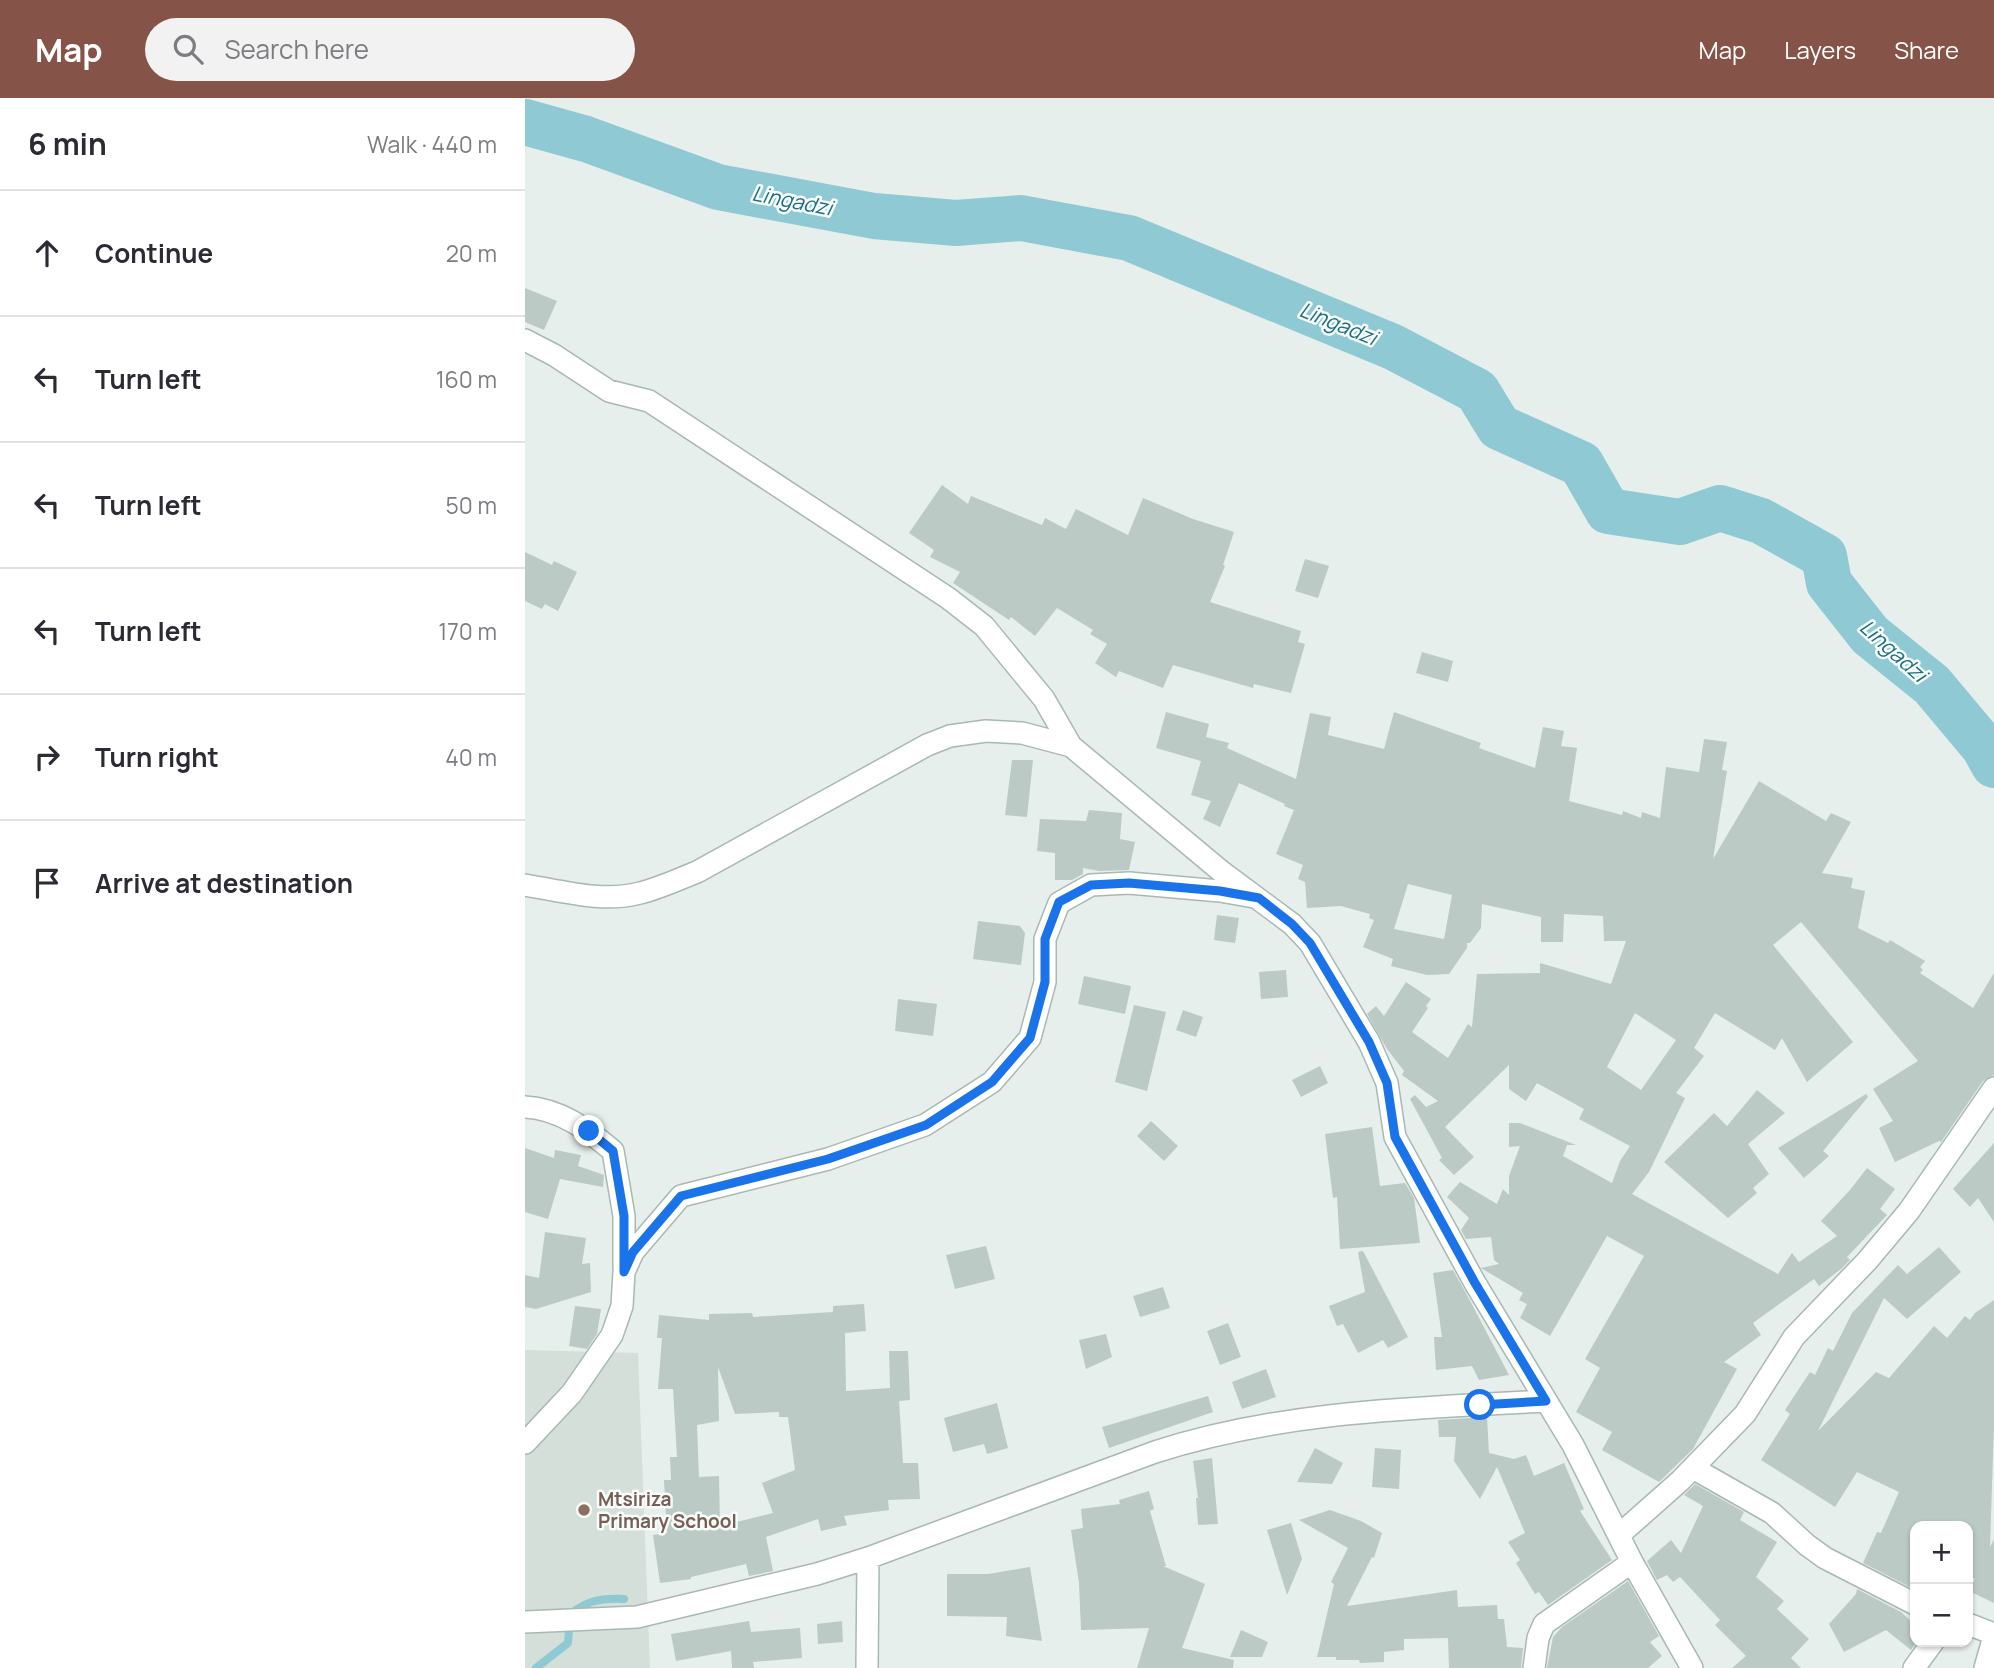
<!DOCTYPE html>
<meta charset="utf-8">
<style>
body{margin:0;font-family:Manrope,sans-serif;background:#f2f2f3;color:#2b2b33}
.controls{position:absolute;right:21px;bottom:21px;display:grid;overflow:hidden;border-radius:14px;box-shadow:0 2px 5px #0004}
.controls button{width:63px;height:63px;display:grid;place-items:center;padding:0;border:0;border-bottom:2px solid #e1e1e2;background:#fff;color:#2b2b33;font:35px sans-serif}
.stop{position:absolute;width:21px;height:21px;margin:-16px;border:5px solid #1a73e8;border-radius:50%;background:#fff}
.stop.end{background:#1a73e8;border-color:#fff;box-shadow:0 2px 7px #0008}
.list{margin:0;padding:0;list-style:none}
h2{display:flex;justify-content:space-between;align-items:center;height:91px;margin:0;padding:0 28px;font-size:30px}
h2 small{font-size:23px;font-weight:400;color:#7c7c81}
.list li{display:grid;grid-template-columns:46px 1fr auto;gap:21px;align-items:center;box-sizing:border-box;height:126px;padding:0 28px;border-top:2px solid #e1e1e2}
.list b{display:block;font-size:26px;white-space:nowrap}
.list em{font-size:23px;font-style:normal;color:#7c7c81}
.icon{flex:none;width:38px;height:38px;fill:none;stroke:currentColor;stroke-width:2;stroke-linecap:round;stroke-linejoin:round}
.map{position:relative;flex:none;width:1469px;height:1570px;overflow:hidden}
header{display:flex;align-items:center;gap:42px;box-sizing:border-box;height:98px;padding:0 35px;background:#855347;color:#fff}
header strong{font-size:33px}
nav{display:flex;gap:38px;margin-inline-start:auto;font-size:24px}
.search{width:490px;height:63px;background:#f2f2f3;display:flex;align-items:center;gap:18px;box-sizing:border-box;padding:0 24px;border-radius:38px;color:#7c7c81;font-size:26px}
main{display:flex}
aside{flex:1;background:#fff}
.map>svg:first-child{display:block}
.built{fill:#d4dfda}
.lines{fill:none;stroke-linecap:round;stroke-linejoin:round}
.stream{stroke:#8ec9d4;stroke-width:8}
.river{stroke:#8ec9d4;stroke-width:46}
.building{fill:#bbcac4;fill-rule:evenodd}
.minor-casing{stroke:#a8b8b2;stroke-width:24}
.minor{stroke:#fff;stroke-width:21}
.route{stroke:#1a73e8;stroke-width:9}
.education-dot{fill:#8d6e63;stroke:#f7fbf9;stroke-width:2.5}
.labels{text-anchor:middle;stroke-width:5;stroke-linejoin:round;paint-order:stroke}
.education-label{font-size:19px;font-weight:bold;fill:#785e54;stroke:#f7fbf9;text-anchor:start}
.water-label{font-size:21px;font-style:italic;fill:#1c6f80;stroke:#f7fbf9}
</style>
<header>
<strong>Map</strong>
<div class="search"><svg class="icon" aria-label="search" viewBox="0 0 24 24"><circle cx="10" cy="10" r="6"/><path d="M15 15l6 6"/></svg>Search here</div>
<nav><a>Map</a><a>Layers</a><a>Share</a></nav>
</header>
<main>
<aside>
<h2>6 min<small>Walk · 440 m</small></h2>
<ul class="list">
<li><svg class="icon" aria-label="ahead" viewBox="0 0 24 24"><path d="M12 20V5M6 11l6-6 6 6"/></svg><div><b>Continue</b></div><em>20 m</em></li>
<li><svg class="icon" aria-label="left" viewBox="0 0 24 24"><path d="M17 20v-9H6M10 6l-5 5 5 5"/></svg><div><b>Turn left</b></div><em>160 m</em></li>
<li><svg class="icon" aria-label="left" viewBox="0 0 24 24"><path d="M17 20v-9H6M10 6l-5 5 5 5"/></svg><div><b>Turn left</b></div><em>50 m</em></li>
<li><svg class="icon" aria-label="left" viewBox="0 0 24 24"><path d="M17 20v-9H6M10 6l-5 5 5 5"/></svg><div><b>Turn left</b></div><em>170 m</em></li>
<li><svg class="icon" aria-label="right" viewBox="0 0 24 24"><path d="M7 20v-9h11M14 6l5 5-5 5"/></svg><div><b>Turn right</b></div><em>40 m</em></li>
<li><svg class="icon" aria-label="arrive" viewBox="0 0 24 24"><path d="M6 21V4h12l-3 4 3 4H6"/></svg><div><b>Arrive at destination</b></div></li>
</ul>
</aside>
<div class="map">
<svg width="1469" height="1570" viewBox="0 0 1469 1570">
<rect width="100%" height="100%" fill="#e6efeb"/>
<path class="built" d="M0,1252l113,3 12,315h-125z"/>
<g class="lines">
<path class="stream" d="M11,1570l32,-25 1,-13 -3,-10c14,-19 35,-22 58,-21"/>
<path class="river" d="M0,24l61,17 132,48 156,29 82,7 65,-5 108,20 264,109 84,44 22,36 82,37 27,47 72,11 40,-14 41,13 63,35 5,27 41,52 62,50 52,62 10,18"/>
</g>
<path class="building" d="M0,190l32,13 -13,29 -19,-8z
M417,387l26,19 3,-8 71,29 3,-7 21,11 10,-20 52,26 15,-37 50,21 41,13 -11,33 2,1 -15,36 91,29 -3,11 7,2 -14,49 -37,-9 -1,4 -80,-23 -10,23 -44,-17 -3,6 -21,-14 12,-19 -17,-10 3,-4 -36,-22 -22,28 -24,-19 -2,3 -56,-37 7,-11 -30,-15 4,-7 -25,-17z
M0,454l27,13 2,-4 23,11 -19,39 -13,-7 -3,5 -17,-8z
M780,461l24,7 -11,32 -23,-7z
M897,554l31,9 -5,21 -32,-9z
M641,614l43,12 -3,13 23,6 -2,5 69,31 14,-66 21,4 -3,18 56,14 10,-37 87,31 -2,5 56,20 8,-41 21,4 -3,15 16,2 -8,53 53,14 1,-4 18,7 1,-6 18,6 6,-51 33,5 5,-33 23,3 -5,28 5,1 -14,88 46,-78 67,40 5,-8 20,9 -29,51 31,5 -2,10 14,3 -7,37 30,15 2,-3 35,21 -5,6 3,3 -3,3 53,35 21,-35v102l-11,6 -42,61 -2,-1 -44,21 -16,-34 14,-7 -20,-32 45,-28 -117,-139 -28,23 80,97 -46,40 -25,-44 -7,12 -60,-37 -21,35 10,8 -28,37 9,5 -36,74 -17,22 146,80 14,-21 7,9 38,-26 -16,-15 29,-31 17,-22 28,21 -15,20 7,6 -40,42 3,3 -9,9 -22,17 -5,-7 -61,44 8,12 -37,27 13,7 -44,80 -34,33 -57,-32 10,-18 -36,-20 24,-44 -15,-9 59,-103 -37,-20 -57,100 -30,-18 7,-14 -8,-4 4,-7 -42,-25 18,-4 -5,-4 -3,-23 -25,2 -5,-9 8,-12 -22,-21 13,-15 37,22 6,-15 6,6v-19l11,-30 -11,1v-24h11l56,22h-9l-4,11 49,27 8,-22 10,-15 -51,-27 5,-10 -47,-26 -11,18 -17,-12v-24l-64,62 29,30 -20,18 -15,-15 3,-2 -32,-59 5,-4 11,12 12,-6 -36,-26 2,-4 -17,-22 -20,-35 9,-8 8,10 22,-34 25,17 -5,7 2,2 -16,24 36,26 20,-34 4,3 5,-53 63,-1v-10l71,21 15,-43h-22l-1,-25 -39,-2 -1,28h-22v-25l-59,-13 -1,24 -11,15h-3v5l-18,26 -22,1 -36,-9 2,-7 -30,-12 11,-27 -5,-2 1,-4 -29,-8 -34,2 -2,-26 -7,-3 5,-14 -27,-11 18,-44 -10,-4 1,-2 -46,-21 -19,44 -17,-8 8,-18 -20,-6 10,-34 -45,-13zM883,786l44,11 -8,44 -50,-10zM1110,915l41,27 -35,50 -34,-23z
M487,662h21l-6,57 -22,-2z
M564,712l33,3 -2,26 15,3 -6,28 -30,1 -16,-3v6l-11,6h-17v-27l-18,-2 3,-32 46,2z
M692,817l22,3 -4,25 -21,-3z
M453,823l42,5 5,7 -4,32 -48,-6z
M761,872l2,27 -27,2 -2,-27z
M559,878l47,10 -6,28 -47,-10z
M373,901l39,5 -4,32 -38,-5z
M609,907l32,7 -19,79 -32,-9z
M658,912l20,7 -7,20 -20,-7z
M795,968l8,17 -27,14 -9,-17z
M1232,992l28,23 -37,31 21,30 -16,14 4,5 -29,25 -64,-56 50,-49 13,13z
M1341,996l2,3 -45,54 6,5 -25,22 -26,-30z
M626,1023l27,25 -14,15 -27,-25z
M847,1029l8,59 25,-3 9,15 6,45 -80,6 -3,-52 -4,1 -8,-64z
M1469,1045v79l-16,-24 -8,9 -17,-18z
M0,1050l29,10 1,-8 26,5 -3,11 26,9 -1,12 -43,-8 -12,40 -23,-7z
M20,1134l41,6 -4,26 8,-1 1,29 -55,17 -11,-2v-32l14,3z
M461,1148l9,33 -40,10 -9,-34z
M1414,1149l22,25 -54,47 -23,-21 -66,133 58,-59 13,6 45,-52 13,12 18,-22 5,4 5,-7 19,-13v125l-4,122 4,-8v64l-25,-12 6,-12 -7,-4v-38l3,-11h-56v55l-3,7 -49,-25 14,-31 4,1 18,-41 -42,-20 -22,35 -74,-47 29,-46 -5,-4 25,-38 5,3 13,-27 5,3 19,-38 46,-48 9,9z
M838,1153l45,86 -20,11 -5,-8 -25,13 -15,-29 -6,2 -8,-20 36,-14 -7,-40z
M928,1172l13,23 43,82 -30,5 -7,-14 -36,4 -2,-33h8l-9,-64z
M638,1189l7,21 -30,9 -7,-21z
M339,1206l2,27 -21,2 1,58 44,-3 -1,-37h19l2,49 -11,1 4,62h15l2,36 -32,1 1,10 -45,6 3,9 -26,6 -3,-12 -52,18 7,34 -24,5 -3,-12 -55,13v2l-31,4 -7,-48 14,-2 -3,-53h7l-1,-23h7l-4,-68h-15l4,-51h-5l2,-23 50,5v-6l43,-1 1,4 80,-5v-6zM193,1269l17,47 44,-2v5h9l7,53 -33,13 11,30 -53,13 -1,-50 -20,1 -2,-52 22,-4z
M50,1208l26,3 -4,25 -10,15 -18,-3z
M703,1225l13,34 -21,8 -13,-34z
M581,1236l6,23 -26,12 -7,-29z
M741,1271l10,28 -34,12 -10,-27z
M683,1298l5,16 -104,36 -7,-21z
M472,1305l11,45 -21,6 -3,-10 -31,8 -9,-34z
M962,1319l2,36 25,6 12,-4 8,21 30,-13 20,46 -4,2 32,49 -64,45 -9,-13 -4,2 -19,-31 4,-3 -12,-18 17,-9 -28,-66 -17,32 -26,-38 2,-24h-17l-1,-17z
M790,1350l28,15 -11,21 -35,-2z
M850,1350l26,2 -2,39 -27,-2z
M687,1360l6,66 -20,1 -2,-27h2l-5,-37z
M1170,1386l49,28 -4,8 37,22 -21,35 28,24 -7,8 32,30 -18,19 10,10h-69l14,-12 -31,-31 5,-5 -40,-43 -7,5 -6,-7 -10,5 -10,-19 24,-21 10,13 22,-47 -19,-11z
M624,1393l5,18 -4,2 16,55h-3l42,18 -23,64 52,12 -1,8h-96l12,-40 -68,2 -2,-47 -8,-53 12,-2 -2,-19 39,-5 -1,-4z
M805,1412l31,11 21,12 -8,25 -2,-1 -25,49 110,-16 1,17 39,-2 1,14h6l3,28 16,1 -2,20h-72l-1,-30 -44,1v11l-20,2v10l-24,1 -1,-3h-23v-3h-19l17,-73 -3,-2 17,-34 -49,-28z
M766,1425l11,36 -15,36 -20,-65z
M505,1469l12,74 -36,-5 1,-19 -60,-1v-42h41z
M1103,1483l31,55 -9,6 12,14 -14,12h-101l6,-31 9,-10z
M1332,1491l44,23 14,13v19l-4,6 -25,-20 -42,22 -15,-28 27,-30z
M224,1523l2,11 49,-4 2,30 -49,4 1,6h-22l-1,-17 -55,10 -5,-27z
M317,1523l1,21 -25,2 -1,-20z
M716,1532l27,12 -6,15h-32z"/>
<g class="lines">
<defs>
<path id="minor" d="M0,242l29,15 55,36 40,10 299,197 36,28 60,73 27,47
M0,787c37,6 78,18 115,8 20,-5 39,-14 57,-21l230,-127 23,-9 36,-5 36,2 49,13 151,126 70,52 18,19 59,99 18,41 8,54 80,146 98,162 59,117 60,106
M0,1009c35,2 62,22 88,44l11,65v51
M0,1345l47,-50 40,-58 10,-29 2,-34 9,-20 48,-56 147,-37 97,-34 67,-43 38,-44 15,-56v-43l14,-36 32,-18 38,-2 91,8 34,6
M1168,1370l79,45 35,32 18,13 90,46
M1094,1437l61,-54 65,-67 49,-77 73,-76 42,-50 85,-123
M0,1524l112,-5 180,-43 51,-16 287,-106c126,-41 260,-44 391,-51
M1443,1526l26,10
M342,1570l1,-110
M1009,1570l4,-30 6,-14 88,-62
M1389,1570l19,-26
M1460,1570l9,-32"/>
</defs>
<use href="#minor" class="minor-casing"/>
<use href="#minor" class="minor"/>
</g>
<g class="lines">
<path class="route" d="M64,1033l24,20 11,65v56l9,-20 48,-56 147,-37 98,-34 66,-43 38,-44 15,-56v-43l14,-37 32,-17 38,-2 91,8 39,7 33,26 18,19 59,99 18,41 8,54 80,146 71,118 -66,4"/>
</g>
<circle class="education-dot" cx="59" cy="1412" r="7"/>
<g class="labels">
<g class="education-label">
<text x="73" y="1408">Mtsiriza<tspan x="73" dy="22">Primary School</tspan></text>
</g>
<g class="water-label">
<text transform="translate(267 103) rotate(11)" y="7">Lingadzi</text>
<text transform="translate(813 226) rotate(22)" y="7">Lingadzi</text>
<text transform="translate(1368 553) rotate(42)" y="7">Lingadzi</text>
</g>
</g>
</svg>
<div class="controls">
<button>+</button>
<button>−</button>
</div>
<div class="stop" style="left:955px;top:1307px"></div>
<div class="stop end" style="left:64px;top:1033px"></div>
</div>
</main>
